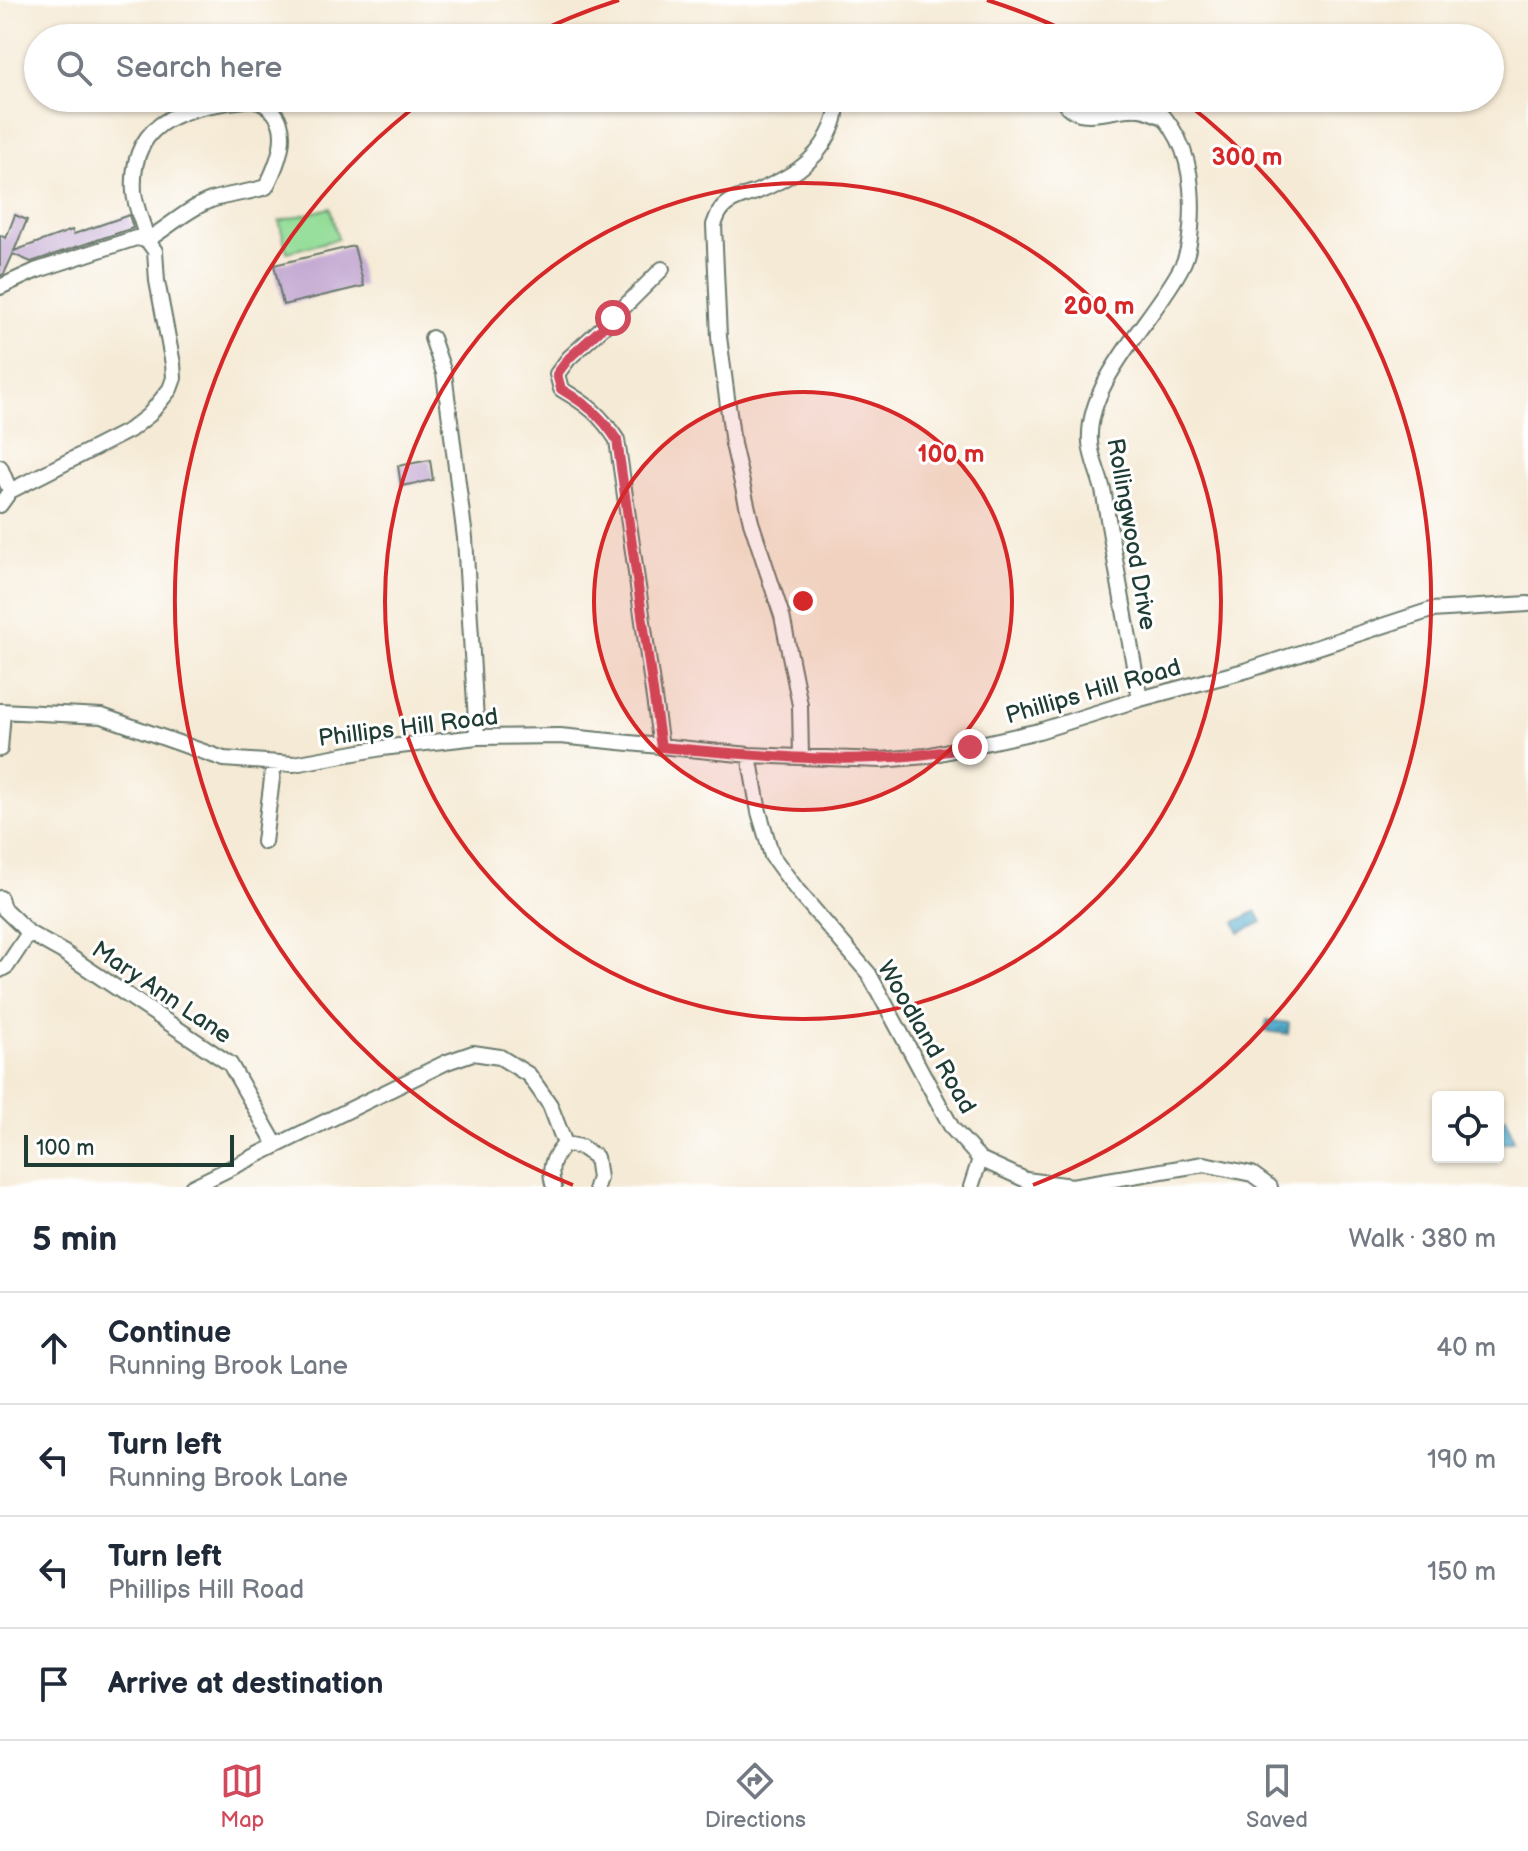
<!DOCTYPE html>
<meta charset="utf-8">
<style>
body{margin:0;font-family:"Balsamiq Sans",sans-serif;background:#f2f2f3;color:#1f2937}
.controls{position:absolute;right:24px;bottom:24px;display:grid;overflow:hidden;border-radius:8px;box-shadow:0 2px 6px #0004}
.controls button{width:72px;height:72px;display:grid;place-items:center;padding:0;border:0;border-bottom:2px solid #e0e1e3;background:#fff;color:#1f2937;font:40px sans-serif}
.scale{position:absolute;left:24px;bottom:20px;width:210px;box-sizing:border-box;padding-left:8px;border:4px solid #1f3d34;border-top:0;font-size:22px;line-height:28px;white-space:nowrap;color:#1f3d34;-webkit-text-stroke:6px #fff;paint-order:stroke}
.stop{position:absolute;width:24px;height:24px;margin:-18px;border:6px solid #d1495b;border-radius:50%;background:#fff}
.stop.end{background:#d1495b;border-color:#fff;box-shadow:0 2px 8px #0008}
.list{margin:0;padding:0;list-style:none}
h2{display:flex;justify-content:space-between;align-items:center;height:104px;margin:0;padding:0 32px;font-size:34px}
h2 small{font-size:26px;font-weight:400;color:#747a83}
.list li{display:grid;grid-template-columns:52px 1fr auto;gap:24px;align-items:center;box-sizing:border-box;height:112px;padding:0 32px;border-top:2px solid #e0e1e3}
.list b{display:block;font-size:30px;white-space:nowrap}
.list p{margin:0;font-size:26px;white-space:nowrap;color:#747a83}
.list em{font-size:26px;font-style:normal;color:#747a83}
.icon{flex:none;width:44px;height:44px;fill:none;stroke:currentColor;stroke-width:2;stroke-linecap:round;stroke-linejoin:round}
.map{position:relative;flex:none;width:1528px;height:1187px;overflow:hidden}
.search{position:absolute;background:#fff;box-shadow:0 2px 6px #0004;left:24px;right:24px;top:24px;height:88px;display:flex;align-items:center;gap:20px;box-sizing:border-box;padding:0 28px;border-radius:44px;color:#747a83;font-size:30px}
.sheet{height:552px;background:#fff}
nav{display:flex;justify-content:space-around;align-items:center;box-sizing:border-box;height:112px;border-top:2px solid #e0e1e3;background:#fff;font-size:22px;color:#747a83}
nav a{display:grid;justify-items:center;gap:4px}
nav .on{color:#d1495b}
.map>svg:first-child{display:block}
.pitch{fill:#94dd99;stroke:#5a8d66;stroke-width:2}
.water{fill:url(#water-ripples);stroke:#367280;stroke-width:2}
.building{fill:#c5abd3}
.lines{fill:none;stroke-linecap:round;stroke-linejoin:round}
.minor-casing{stroke:#6a7a6c;stroke-width:18}
.minor{stroke:#fff;stroke-width:14}
.route{stroke:#d1495b;stroke-width:10}
.ring{fill:none;stroke:#d62828;stroke-width:4}
.labels{text-anchor:middle;stroke-width:6;stroke-linejoin:round;paint-order:stroke}
.street-label{font-size:24px;fill:#1f3d34;stroke:#fff}
.centre{fill:#d62828;stroke:#fff;stroke-width:4}
.ring-label{font-size:24px;text-anchor:middle;font-weight:bold;fill:#d62828;stroke:#fff;stroke-width:6;stroke-linejoin:round;paint-order:stroke}
</style>
<div class="map">
<svg width="1528" height="1187" viewBox="0 0 1528 1187">
<defs>
<pattern id="water-ripples" width="26" height="14" patternUnits="userSpaceOnUse" patternTransform="scale(2)"><rect width="26" height="14" fill="#4da8cb"/><path d="M2 4q2-2 4 0t4 0M15 11q2-2 4 0t4 0" fill="none" stroke="#3f8aa6"/></pattern>
</defs>
<rect width="100%" height="100%" fill="#fff"/>
<filter id="ink" filterUnits="userSpaceOnUse"><feTurbulence type="fractalNoise" baseFrequency=".0125" numOctaves="2"/><feDisplacementMap in="SourceGraphic" scale="16" xChannelSelector="R" yChannelSelector="G"/><feConvolveMatrix kernelMatrix="1 2 1 2 8 2 1 2 1" color-interpolation-filters="sRGB"/></filter>
<filter id="wash" filterUnits="userSpaceOnUse"><feTurbulence type="fractalNoise" baseFrequency=".006" numOctaves="4" result="noise"/><feDisplacementMap in="SourceGraphic" scale="32" xChannelSelector="R" yChannelSelector="G"/><feGaussianBlur stdDeviation="1.8" result="paint"/><feColorMatrix in="noise" values="0 0 0 0 0 0 0 0 0 0 0 0 0 0 0 0 0 1.4 0 .05"/><feComposite in="paint" operator="in"/></filter>
<g filter="url(#wash)">
<rect width="100%" height="100%" fill="#f5ead5"/>
<path class="pitch" d="M330,208l8,31 -51,13 -8,-31z"/>
<path class="water" d="M1256,911l6,11 -22,11 -5,-11z
M1267,1020l22,3 -1,11 -23,-3z
M1506,1117l8,23 -13,4 -3,-25z"/>
<g id="blocks">
<path class="building" d="M15,215l12,5 -13,31 58,-21 2,4 55,-19 4,13 -102,34 -18,-8 -9,20 -4,2v-41l6,3z
M354,246l10,40 -81,19 -9,-40z
M430,460l3,20 -32,6 -3,-20z"/>
</g>
</g>
<g filter="url(#ink)">
<use href="#blocks" fill-opacity="0" stroke="#6a7a6c" stroke-width="2"/>
<g class="lines">
<defs>
<path id="minor" d="M1061,98c17,30 52,8 78,11 8,0 17,6 25,8
M253,99c43,15 30,55 13,88 -18,6 -37,7 -55,13 -24,9 -42,27 -64,40 -3,-15 -12,-33 -13,-48 -5,-77 58,-86 119,-93z
M0,287l35,-16 101,-33 11,2 8,11 2,30 16,83 1,14 -4,11 -21,26 -19,15 -120,61
M432,338l12,35 21,165 12,199
M0,467l10,24 -10,14
M1140,699c-12,-68 -25,-136 -36,-204 -3,-18 -13,-35 -14,-53 -4,-62 66,-124 92,-176 10,-18 11,-57 9,-78 -3,-39 -17,-63 -44,-90
M0,711l102,5 122,43 70,5 88,-16 95,-11 83,-1 189,19 132,5 45,-4 113,-25 101,-32 108,-29 183,-60 97,-6
M661,747l-44,-307c-17,-26 -29,-35 -56,-51l-4,-15 12,-16 44,-40 49,-49
M0,749l3,-37
M749,755l10,57 13,44 25,34 72,84 83,154 28,31 46,21 46,6 132,-22 48,10 18,13
M801,757l-1,-52 -18,-89 -31,-94 -18,-78 -14,-107 -5,-112c3,-8 5,-15 13,-21 8,-6 20,-9 29,-12 29,-12 59,-28 73,-58 6,-12 10,-23 5,-36
M264,842l10,-79
M0,898l3,10 26,25 34,19 167,112 46,81
M0,970l7,-4 22,-33
M565,1144l16,3 15,10 3,21 -3,9
M192,1187l255,-125 26,-9 27,4 29,18 21,30 15,39
M554,1187c-6,-19 -2,-29 11,-43
M971,1187l9,-28"/>
</defs>
<use href="#minor" class="minor-casing"/>
<use href="#minor" class="minor"/>
</g>
</g>
<g class="lines" filter="url(#ink)">
<path class="route" d="M613,318l-44,40 -12,16 4,15c26,16 39,25 56,51l44,307c103,9 207,21 309,0"/>
</g>
<circle cx="803" cy="601" r="209" fill="#d62828" fill-opacity=".12"/>
<g class="ring">
<circle cx="803" cy="601" r="209"/>
<circle cx="803" cy="601" r="418"/>
<path d="M573 1185A628 628 0 0 1 425 99M528 37A628 628 0 0 1 619 0M987 0A628 628 0 0 1 1078 37M1181 99A628 628 0 0 1 1033 1185"/>
</g>
<g class="labels">
<g class="street-label">
<text transform="translate(1132 534) rotate(80)" y="8">Rollingwood Drive</text>
<text transform="translate(1093 691) rotate(-16)" y="8">Phillips Hill Road</text>
<text transform="translate(408 727) rotate(-7)" y="8">Phillips Hill Road</text>
<text transform="translate(162 992) rotate(34)" y="8">Mary Ann Lane</text>
<text transform="translate(927 1037) rotate(60)" y="8">Woodland Road</text>
</g>
</g>
<circle cx="803" cy="601" r="12" class="centre"/>
<g class="ring-label">
<text x="1247" y="165">300 m</text>
<text x="1099" y="314">200 m</text>
<text x="951" y="462">100 m</text>
</g>
</svg>
<div class="controls">
<button><svg class="icon" aria-label="locate" viewBox="0 0 24 24"><circle cx="12" cy="12" r="6"/><path d="M12 2v4M12 18v4M2 12h4M18 12h4"/></svg></button>
</div>
<div class="scale">100 m</div>
<div class="stop" style="left:613px;top:318px"></div>
<div class="stop end" style="left:970px;top:747px"></div>
<div class="search"><svg class="icon" aria-label="search" viewBox="0 0 24 24"><circle cx="10" cy="10" r="6"/><path d="M15 15l6 6"/></svg>Search here</div>
</div>
<section class="sheet">
<h2>5 min<small>Walk · 380 m</small></h2>
<ul class="list">
<li><svg class="icon" aria-label="ahead" viewBox="0 0 24 24"><path d="M12 20V5M6 11l6-6 6 6"/></svg><div><b>Continue</b><p>Running Brook Lane</p></div><em>40 m</em></li>
<li><svg class="icon" aria-label="left" viewBox="0 0 24 24"><path d="M17 20v-9H6M10 6l-5 5 5 5"/></svg><div><b>Turn left</b><p>Running Brook Lane</p></div><em>190 m</em></li>
<li><svg class="icon" aria-label="left" viewBox="0 0 24 24"><path d="M17 20v-9H6M10 6l-5 5 5 5"/></svg><div><b>Turn left</b><p>Phillips Hill Road</p></div><em>150 m</em></li>
<li><svg class="icon" aria-label="arrive" viewBox="0 0 24 24"><path d="M6 21V4h12l-3 4 3 4H6"/></svg><div><b>Arrive at destination</b></div></li>
</ul>
</section>
<nav>
<a class="on"><svg class="icon" aria-label="map" viewBox="0 0 24 24"><path d="M3 6l6-2 6 2 6-2v14l-6 2-6-2-6 2zM9 4v14M15 6v14"/></svg>Map</a>
<a><svg class="icon" aria-label="directions" viewBox="0 0 24 24"><path d="M12 3l9 9-9 9-9-9zM9 14v-3h6M13 9l2 2-2 2"/></svg>Directions</a>
<a><svg class="icon" aria-label="saved" viewBox="0 0 24 24"><path d="M7 4h10v16l-5-4-5 4z"/></svg>Saved</a>
</nav>
